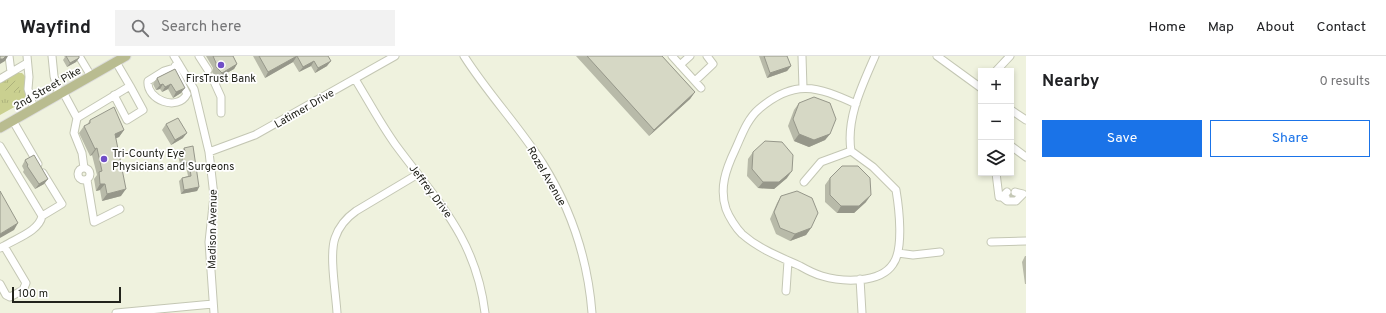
<!DOCTYPE html>
<meta charset="utf-8">
<style>
body{margin:0;font-family:Overpass,sans-serif;background:#f2f2f2;color:#202124}
.controls{position:absolute;right:12px;top:12px;display:grid;overflow:hidden;border-radius:0px;box-shadow:0 2px 6px #0003}
.controls button{width:36px;height:36px;display:grid;place-items:center;padding:0;border:0;border-bottom:1px solid #e0e0e0;background:#fff;color:#202124;font:20px sans-serif}
.scale{position:absolute;left:12px;bottom:10px;width:109px;box-sizing:border-box;padding-left:4px;border:2px solid #22231c;border-top:0;font-size:11px;line-height:14px;white-space:nowrap;color:#22231c;-webkit-text-stroke:3px #fff;paint-order:stroke}
.list{margin:0;padding:0;list-style:none}
h2{display:flex;justify-content:space-between;align-items:center;height:52px;margin:0;padding:0 16px;font-size:17px}
h2 small{font-size:13px;font-weight:400;color:#757577}
.actions{display:flex;gap:8px;padding:12px 16px}
.actions a{flex:1;padding:9px 0;border:1px solid #1a73e8;border-radius:0px;text-align:center;font-size:14px;color:#1a73e8}
.actions .main{background:#1a73e8;color:#fff}
.icon{flex:none;width:22px;height:22px;fill:none;stroke:currentColor;stroke-width:2;stroke-linecap:round;stroke-linejoin:round}
.map{position:relative;flex:none;width:1026px;height:257px;overflow:hidden}
header{display:flex;align-items:center;gap:24px;box-sizing:border-box;height:56px;padding:0 20px;background:#fff;border-bottom:1px solid #e0e0e0}
header strong{font-size:19px}
nav{display:flex;gap:22px;margin-inline-start:auto;font-size:14px}
.search{width:280px;height:36px;background:#f2f2f2;display:flex;align-items:center;gap:10px;box-sizing:border-box;padding:0 14px;border-radius:0px;color:#757577;font-size:15px}
main{display:flex}
aside{flex:1;background:#fff}
.map>svg:first-child{display:block}
.grass{fill:url(#grass-tufts)}
.garden{fill:url(#garden-furrows)}
.lines{fill:none;stroke-linecap:round;stroke-linejoin:round}
.minor-tunnel{stroke:#c6c9b7;stroke-width:7;stroke-dasharray:7 3.5;stroke-linecap:butt}
.minor-casing{stroke:#c4c7b4;stroke-width:9}
.major-casing{stroke:#dcdcdb;stroke-width:11}
.minor{stroke:#fff;stroke-width:7}
.major{stroke:#b9bc90;stroke-width:9}
.wall{fill:#b8baa9}
.shaded-wall{fill:#96978a}
.building{fill:#d6d8c5;stroke:#96978a}
.poi-dot{fill:#704ec7;stroke:#fff;stroke-width:1.5}
.labels{text-anchor:middle;stroke-width:3.5;stroke-linejoin:round;paint-order:stroke}
.poi-label{font-size:11px;fill:#22231c;stroke:#fff}
.street-label{font-size:11px;fill:#22231c;stroke:#fff}
</style>
<header>
<strong>Wayfind</strong>
<div class="search"><svg class="icon" aria-label="search" viewBox="0 0 24 24"><circle cx="10" cy="10" r="6"/><path d="M15 15l6 6"/></svg>Search here</div>
<nav><a>Home</a><a>Map</a><a>About</a><a>Contact</a></nav>
</header>
<main>
<div class="map">
<svg width="1026" height="257" viewBox="0 0 1026 257">
<defs>
<pattern id="grass-tufts" width="24" height="20" patternUnits="userSpaceOnUse"><rect width="24" height="20" fill="#cad090"/><path d="M3 7l-1-3M5 7V3M7 7l1-3M15 17l-1-3M17 17v-4M19 17l1-3" fill="none" stroke="#adb27c"/></pattern>
<pattern id="garden-furrows" width="10" height="10" patternUnits="userSpaceOnUse"><rect width="10" height="10" fill="#cad090"/><path d="M-1 1l2-2M0 10L10 0M9 11l2-2" fill="none" stroke="#adb27c"/></pattern>
</defs>
<rect width="100%" height="100%" fill="#eff2de"/>
<path class="grass" d="M17,17h5l3,3 2,24 -27,15v-32z"/>
<path class="garden" d="M14,24l2,1 4,7 -2,5 -15,-3 -1,-4z"/>
<g class="lines">
<path class="minor-tunnel" d="M1008,141l8,-1"/>
<defs>
<path id="minor" d="M9,0l2,16
M27,0l2,21 -1,12 6,20
M52,0l2,20 5,19
M79,0l12,20
M174,0l20,33 15,63 5,44 -5,46 5,71
M199,0l9,14
M464,0c24,38 55,70 79,108 28,45 45,97 49,149
M672,0l29,32
M802,0l1,32
M937,0l44,32
M116,6l14,24
M680,9l10,-9
M174,12l-10,3 -16,10c-2,19 30,31 39,13l-12,-23v-5l4,-2
M996,15l14,-15
M212,21l9,20v16
M0,23l27,-16
M355,23c13,21 25,44 40,65 42,57 81,94 90,169
M695,25l18,-17 -6,-8
M63,36l14,26 -3,15 8,20 2,15
M856,48c-39,-18 -62,-25 -97,5 -12,10 -18,28 -24,41 -9,19 -16,38 -9,59 3,8 10,19 16,25 17,15 38,23 58,32 7,4 15,8 22,10 20,6 58,8 71,-12 11,-15 6,-56 3,-74l-23,-23 -22,-16c-5,-33 11,-65 24,-95
M1011,54l15,10
M77,62l53,-32 13,24 -16,10 -13,-25
M13,65l25,43
M0,90l42,70
M1011,90l15,11
M209,96l46,-17 140,-79
M78 118a6 6 0 1 1 12 0a6 6 0 1 1-12 0Z
M996,117l3,24h7
M87,124l7,42 26,-13
M804,126l17,-20 30,-11
M1007,136l-5,5 5,4h9l7,-7 -8,-2
M991,186l35,-1
M4,190c13,-8 35,-15 38,-30l20,-12 -19,-31
M0,192l4,-2 22,37 -3,7 -13,7 -4,-2 -6,-11
M898,197l15,2 27,-3
M860,223l2,34
M786,235l2,-30
M116,257l97,-9
M337,257c-1,-19 -8,-58 -2,-75 4,-12 11,-20 21,-27l62,-37"/>
<path id="major" d="M0,72l126,-72"/>
</defs>
<use href="#minor" class="minor-casing"/>
<use href="#major" class="major-casing"/>
<use href="#minor" class="minor"/>
<use href="#major" class="major"/>
</g>
<path class="wall" d="M64,0h15v2l-3,4 -9,5 -4,-7 2,-3z
M206,0h27l4,8 -3,5 -16,9 -6,-6 1,-4z
M253,0h75l-1,10 -12,7 -4,-7 -12,6 -6,-10 -28,16z
M576,0h86l33,36 -5,7 -41,37z
M759,0h28l4,10 -4,5 -20,7z
M175,13l6,24 -8,5 -5,-9 -6,3 -2,-3 -4,1 -3,-6 4,-6z
M799,47l31,31 -5,6 -16,7 -15,-6 -6,-15 6,-16z
M90,64l34,10 -5,7 -3,1 5,58 -19,5 -2,-11 -4,1 -2,-12 3,-4 -5,-20 -2,1 -11,-23 5,-7 3,-1z
M166,68l17,14 -12,7 -9,-15z
M184,92l15,39 -2,4 -16,3 -2,-13 3,-3 6,-2 -2,-10 -5,1 -3,-11z
M753,96l34,26 -13,11 -16,-1 -11,-12 1,-17z
M25,104l23,19 -4,5 -9,5 -12,-17 1,-2 -2,-4z
M830,122l36,24 -12,11h-17l-12,-11v-17z
M781,140l30,32 -5,7 -16,6 -14,-7 -6,-15 7,-16z
M1025,200h1v28h-1l-3,-22z"/>
<path class="shaded-wall" d="M6,0h2l-3,5 -5,3v-5z
M297,0l-4,6 -28,16 3,-6z
M79,2l-3,4 -9,5 3,-4z
M314,5l-3,5 -12,6 4,-5z
M331,5l-4,5 -12,7 3,-5z
M237,8l-3,5 -16,9 4,-5z
M791,10l-4,5 -20,7 3,-5z
M163,28l-3,5 -4,1 4,-5z
M171,28l-3,5 -6,3 3,-5z
M185,32l-4,5 -8,5 3,-6z
M695,36l-5,7 -41,37 5,-6z
M124,74l-5,7 -9,4 5,-7z
M187,77l-4,5 -12,7 4,-5z
M799,78h31l-5,6 -16,7 -15,-6z
M97,92l-5,7 -2,1 5,-7z
M189,106l-3,4 -5,1 2,-3z
M792,115l-5,7 -13,11 -16,-1 5,-6z
M48,123l-4,5 -9,5 4,-5z
M100,128h5l-5,6 -4,1z
M199,131l-2,4 -16,3 3,-4z
M126,133l-5,7 -19,5 5,-7z
M871,139l-5,7 -12,11h-17l4,-7z
M18,167l-4,7 -14,8v-4z
M811,172l-5,7 -16,6 5,-7z"/>
<path class="building" d="M0,0h6l-3,3h-3z
M66,0h13v2l-9,5z
M213,0h20l4,8 -15,9 -6,-6v-4z
M259,0h69l3,5 -13,7 -4,-7 -11,6 -6,-11 -29,16z
M587,0h75l33,36 -41,38z
M764,0h23l4,10 -21,7z
M175,13l10,19 -9,4 -5,-8 -6,3 -2,-3 -3,1 -3,-7z
M814,41l16,6 6,16 -6,15 -16,6 -15,-6 -6,-15 6,-16z
M114,51l10,23 -9,4 11,55 -19,5 -2,-10h-5l-1,-12 3,-1 -5,-23 -2,1 -11,-23 6,-3v-3z
M178,62l9,15 -12,7 -9,-16z
M765,85l17,1 11,13 -1,16 -13,11h-16l-11,-13 1,-17z
M193,90l6,41 -15,3 -2,-12 9,-2 -2,-14 -6,2 -2,-12 4,-1 -1,-3z
M34,99l14,24 -9,5 -12,-18 1,-1 -3,-5z
M842,110h16l12,12 1,17 -12,11h-18l-11,-11v-17z
M0,135l18,32 -18,11z
M797,135l15,7 6,15 -7,15 -16,6 -15,-6 -6,-16 7,-16z"/>
<g class="poi-dot">
<circle cx="221" cy="9" r="4"/>
<circle cx="104" cy="103" r="4"/>
</g>
<g class="labels">
<g class="poi-label">
<text x="221" y="26">FirsTrust Bank</text>
<text x="112" y="101" text-anchor="start">Tri-County Eye<tspan x="112" dy="13">Physicians and Surgeons</tspan></text>
</g>
<g class="street-label">
<text transform="translate(47 32) rotate(-30)" y="4">2nd Street Pike</text>
<text transform="translate(304 52) rotate(-30)" y="4">Latimer Drive</text>
<text transform="translate(547 120) rotate(60)" y="4">Rozel Avenue</text>
<text transform="translate(431 135) rotate(53)" y="4">Jeffrey Drive</text>
<text transform="translate(212 173) rotate(-89)" y="4">Madison Avenue</text>
</g>
</g>
</svg>
<div class="controls">
<button>+</button>
<button>−</button>
<button><svg class="icon" aria-label="layers" viewBox="0 0 24 24"><path d="M12 4l9 5-9 5-9-5zM3 14l9 5 9-5"/></svg></button>
</div>
<div class="scale">100 m</div>
</div>
<aside>
<h2>Nearby<small>0 results</small></h2>
<ul class="list">
</ul>
<div class="actions"><a class="main">Save</a><a>Share</a></div>
</aside>
</main>
